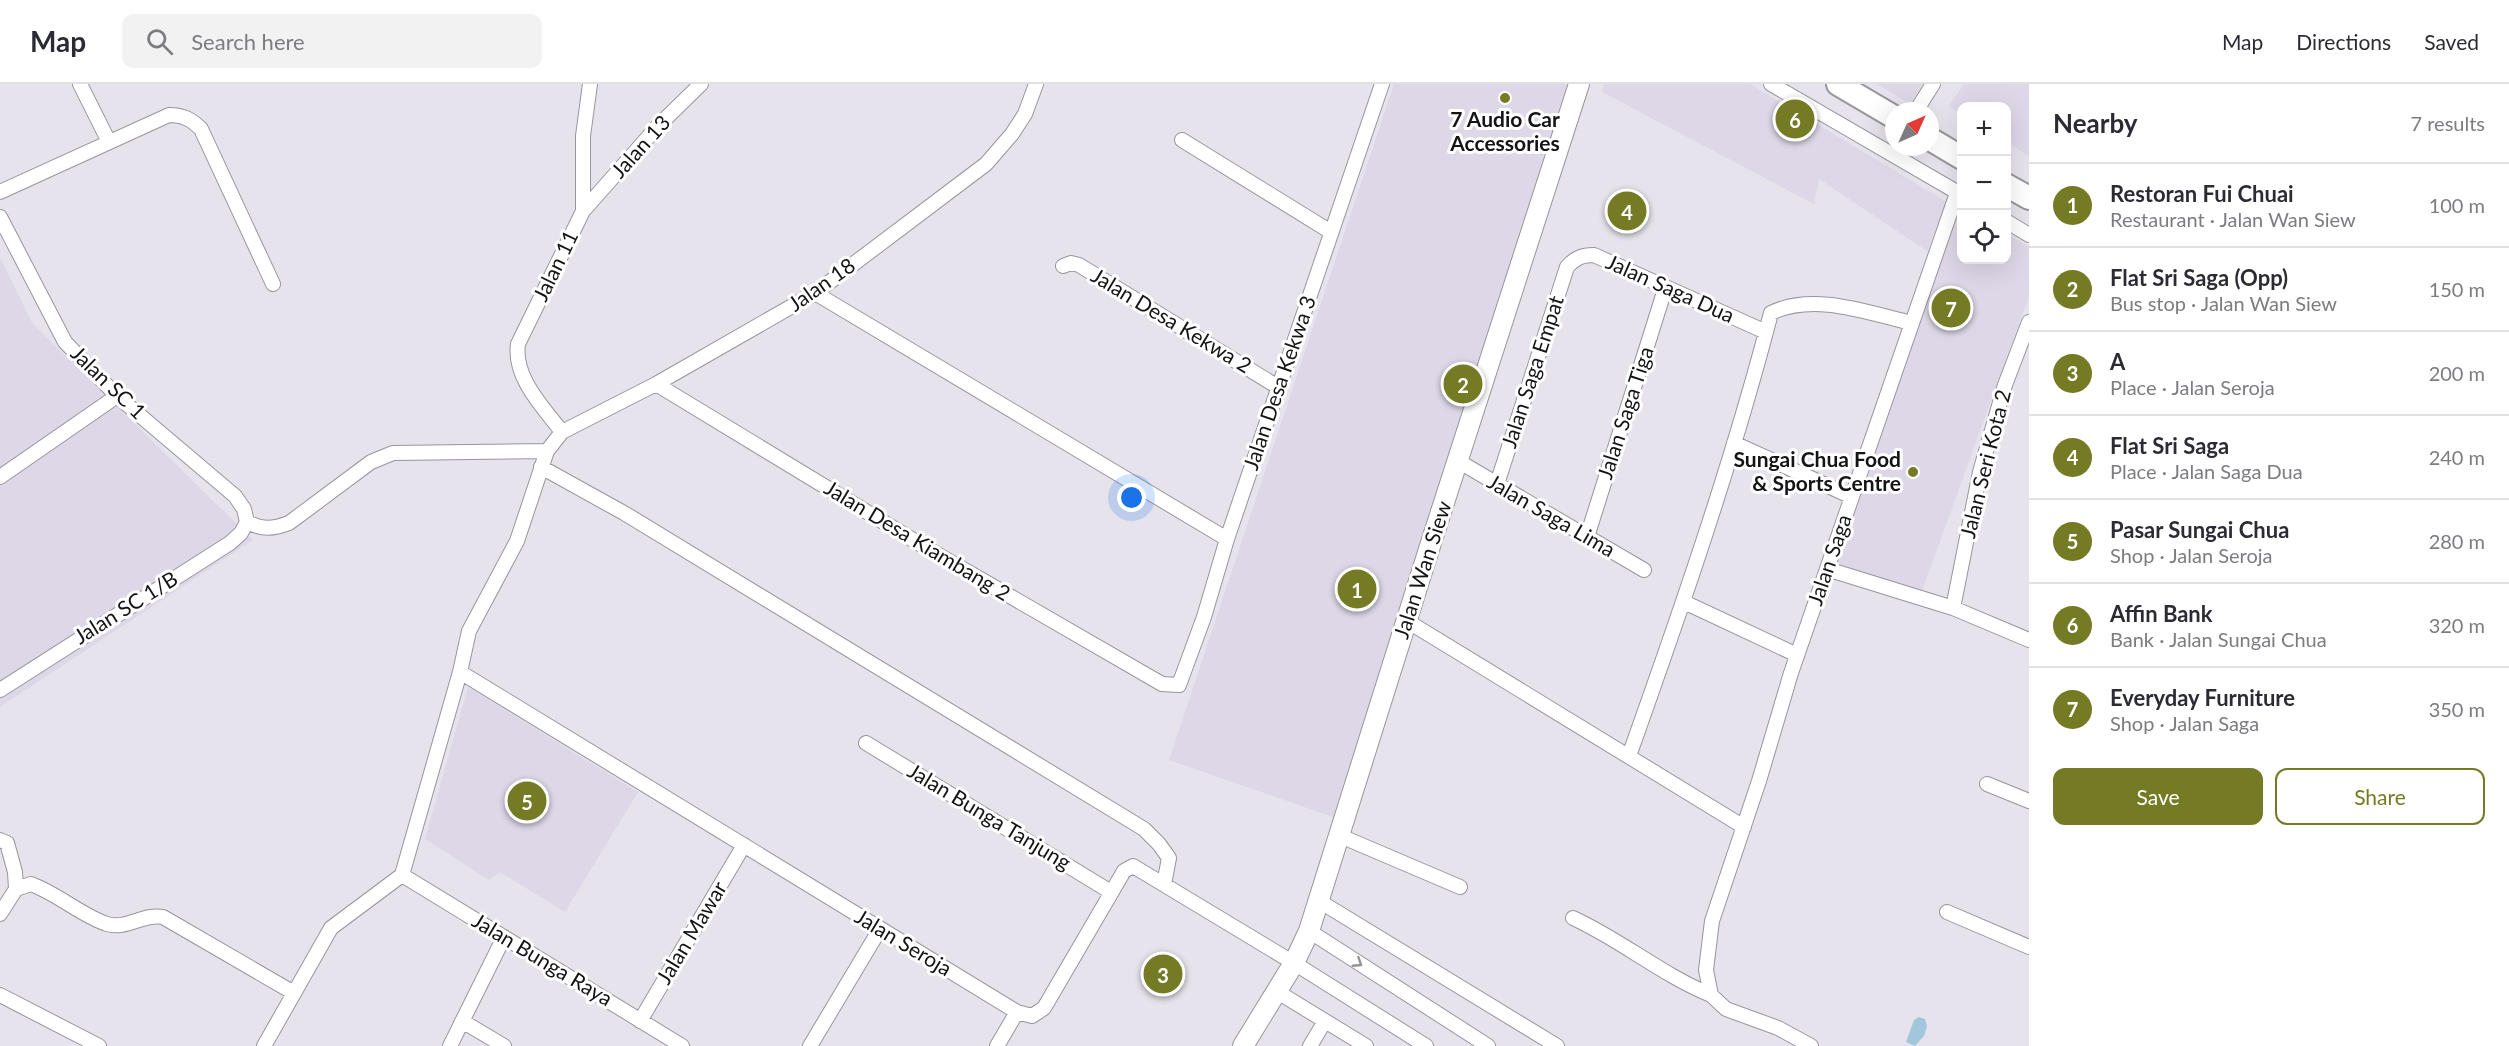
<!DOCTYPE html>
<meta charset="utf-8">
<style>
body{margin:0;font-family:Lato,sans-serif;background:#f2f2f3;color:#2b2b33}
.controls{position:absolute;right:18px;top:18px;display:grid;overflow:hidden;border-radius:12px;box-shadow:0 6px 24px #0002}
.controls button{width:54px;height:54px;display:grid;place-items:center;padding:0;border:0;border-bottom:2px solid #e1e1e2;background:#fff;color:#2b2b33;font:30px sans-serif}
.compass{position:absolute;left:1885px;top:18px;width:54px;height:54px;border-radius:50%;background:#fff;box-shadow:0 6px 24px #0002;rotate:45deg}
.you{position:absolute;left:1132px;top:414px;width:21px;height:21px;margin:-15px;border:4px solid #fff;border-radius:50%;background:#1a73e8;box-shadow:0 0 0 9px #1a73e833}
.badge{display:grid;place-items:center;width:39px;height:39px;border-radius:50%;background:#757b25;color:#fff;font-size:20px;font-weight:700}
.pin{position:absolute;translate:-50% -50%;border:3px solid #fff;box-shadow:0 2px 6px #0006}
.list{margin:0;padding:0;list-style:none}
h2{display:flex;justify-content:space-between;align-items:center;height:78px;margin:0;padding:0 24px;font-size:26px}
h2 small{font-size:20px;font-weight:400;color:#7c7c81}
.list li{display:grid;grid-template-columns:39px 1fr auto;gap:18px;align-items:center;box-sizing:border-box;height:84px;padding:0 24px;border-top:2px solid #e1e1e2}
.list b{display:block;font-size:22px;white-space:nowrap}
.list p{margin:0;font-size:20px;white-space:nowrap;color:#7c7c81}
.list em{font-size:20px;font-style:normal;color:#7c7c81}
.actions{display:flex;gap:12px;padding:18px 24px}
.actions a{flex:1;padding:14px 0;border:2px solid #757b25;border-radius:12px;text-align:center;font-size:21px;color:#757b25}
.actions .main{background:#757b25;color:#fff}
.icon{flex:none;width:33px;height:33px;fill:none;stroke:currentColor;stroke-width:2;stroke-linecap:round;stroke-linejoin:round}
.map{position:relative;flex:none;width:2029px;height:962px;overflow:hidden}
header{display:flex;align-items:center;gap:36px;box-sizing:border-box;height:84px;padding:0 30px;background:#fff;border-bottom:2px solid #e1e1e2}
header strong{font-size:28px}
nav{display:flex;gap:33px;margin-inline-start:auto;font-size:21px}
.search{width:420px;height:54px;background:#f2f2f3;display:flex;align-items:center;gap:15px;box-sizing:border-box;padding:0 21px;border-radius:12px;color:#7c7c81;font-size:22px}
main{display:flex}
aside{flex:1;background:#fff}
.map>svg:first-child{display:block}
.built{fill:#ddd7e7}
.water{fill:#a2c7dd}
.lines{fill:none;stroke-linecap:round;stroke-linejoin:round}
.street-casing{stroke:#98959d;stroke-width:16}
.secondary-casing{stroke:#98959d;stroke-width:22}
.primary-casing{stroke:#98959d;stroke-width:26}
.street{stroke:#fff;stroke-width:14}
.secondary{stroke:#fff;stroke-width:20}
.primary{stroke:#fff;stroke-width:22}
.oneway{stroke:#959596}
.poi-dot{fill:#757b25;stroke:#fff;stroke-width:2}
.labels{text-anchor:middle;stroke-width:6;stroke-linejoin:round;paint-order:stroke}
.poi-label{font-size:21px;font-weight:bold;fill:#141316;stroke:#fff}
.street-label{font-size:21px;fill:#141316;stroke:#fff}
</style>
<header>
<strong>Map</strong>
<div class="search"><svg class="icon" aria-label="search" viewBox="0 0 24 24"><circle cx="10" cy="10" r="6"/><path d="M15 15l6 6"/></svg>Search here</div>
<nav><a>Map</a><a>Directions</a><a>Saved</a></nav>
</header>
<main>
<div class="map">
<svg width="2029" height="962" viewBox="0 0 2029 962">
<rect width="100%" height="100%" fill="#e6e3ec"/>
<path class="built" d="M1394,0h175l-236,733 -164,-57z
M1604,0h146l197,118 -20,49 -108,-72 -5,25 -212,-112z
M1877,0h46l-13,20z
M1964,0h65v72l-22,-14 -1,-36h-44l-1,8 -12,-8z
M1959,122l2,2 1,52h44l1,-26 22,13v49l-107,295 -88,-26z
M0,173l32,66 221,217 -253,167z
M468,603l170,105 -73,120 -65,-40 -11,8 -64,-41z"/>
<path class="water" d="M1919,933l6,2 2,7 -3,10 -9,10 -9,-4 8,-22z"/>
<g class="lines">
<defs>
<path id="street" d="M80,0l29,58
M1771,0l191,111
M1916,27l17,-27
M1182,56l149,92
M0,108l169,-77c14,0 22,4 32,14l72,155
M583,127l75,-85 43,-42
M0,133l65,125 52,54 118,100 9,13 3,13
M2006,137l23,14
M1063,182l8,-3 8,2 199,122
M815,209l412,246
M656,300l262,159 244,141 17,1 25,-68 23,-78 155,-455
M562,348c-19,-25 -49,-55 -44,-88l65,-133v-75l7,-52
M1734,359l118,54
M1458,377l186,109
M541,383l83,46 520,316 15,15 10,14 -5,26
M0,393l117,-81
M1497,400l70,-217c8,-9 15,-12 27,-12l172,77
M247,438c16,8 26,7 42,1l82,-61 22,-9 154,-2
M1587,453l78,-248
M1827,485l126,39 76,32
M1684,518l113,53
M1953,524l27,-136 25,-87 24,-63
M1407,537l337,206
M460,588l557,340 15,4 12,-8 80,-137 9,-5 161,97 132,83
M0,606l230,-147 11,-10 6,-11
M866,659l245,149
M1629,672c52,-146 103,-293 142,-443 43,-21 97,0 141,10
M1987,700l42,17
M1338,751l122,52
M0,756l7,3 8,29 1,17
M402,791l58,-203 9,-41 48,-90 30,-90 15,-19 94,-48 159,-91 171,-129 26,-30 13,-20 11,-30
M402,791l280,171
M1319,817l238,145
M1947,828l82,35
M0,830l16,-25 15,-5c27,10 51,32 76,40 19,6 37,-11 56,-7l131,76
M1573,834c48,22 89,57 138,77
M1309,847l179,115
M1276,907l90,55
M0,911l99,51
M462,937l42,25
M640,937l104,-176
M264,962l67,-118 71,-53
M450,962l54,-109
M810,962l70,-117
M997,962l20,-34
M1310,962l15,-25
M1811,962l-33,-18 -52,-19 -15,-14 -5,-25 6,-49 47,-140 32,-108 166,-480"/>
<path id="secondary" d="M1243,962l51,-83 15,-32 121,-385 149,-462"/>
<path id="primary" d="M1838,0l56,33
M1930,55l32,19
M2006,101l23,13"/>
</defs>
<use href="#street" class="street-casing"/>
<use href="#secondary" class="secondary-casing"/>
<use href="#primary" class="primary-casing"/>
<use href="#street" class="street"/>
<use href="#secondary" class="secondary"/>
<use href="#primary" class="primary"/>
</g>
<defs><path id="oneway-chevron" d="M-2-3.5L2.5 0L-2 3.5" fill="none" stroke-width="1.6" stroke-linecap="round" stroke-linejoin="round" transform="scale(1.5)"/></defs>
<use class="oneway" href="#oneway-chevron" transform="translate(1358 879) rotate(33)"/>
<g class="poi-dot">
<circle cx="1505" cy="14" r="6"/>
<circle cx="1913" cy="388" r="6"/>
</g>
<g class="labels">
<g class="poi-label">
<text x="1505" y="43">7 Audio Car<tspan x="1505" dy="24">Accessories</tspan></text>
<text x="1901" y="383" text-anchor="end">Sungai Chua Food<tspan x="1901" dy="24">&amp; Sports Centre</tspan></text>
</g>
<g class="street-label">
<text transform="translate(641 63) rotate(-48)" y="7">Jalan 13</text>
<text transform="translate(556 182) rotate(-64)" y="7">Jalan 11</text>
<text transform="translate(822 201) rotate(-35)" y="7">Jalan 18</text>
<text transform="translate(1670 205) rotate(24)" y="7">Jalan Saga Dua</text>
<text transform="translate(1171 237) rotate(31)" y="7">Jalan Desa Kekwa 2</text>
<text transform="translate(1533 288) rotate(-72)" y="7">Jalan Saga Empat</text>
<text transform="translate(108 299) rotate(44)" y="7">Jalan SC 1</text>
<text transform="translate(1280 299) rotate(-71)" y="7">Jalan Desa Kekwa 3</text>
<text transform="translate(1626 329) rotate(-72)" y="7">Jalan Saga Tiga</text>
<text transform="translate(1986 380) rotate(-76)" y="7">Jalan Seri Kota 2</text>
<text transform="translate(1551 432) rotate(30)" y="7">Jalan Saga Lima</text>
<text transform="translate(917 457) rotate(31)" y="7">Jalan Desa Kiambang 2</text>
<text transform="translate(1830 476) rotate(-71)" y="7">Jalan Saga</text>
<text transform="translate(1423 486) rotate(-72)" y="7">Jalan Wan Siew</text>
<text transform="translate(126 524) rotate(-32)" y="7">Jalan SC 1/B</text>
<text transform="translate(989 733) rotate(31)" y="7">Jalan Bunga Tanjung</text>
<text transform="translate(692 849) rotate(-59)" y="7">Jalan Mawar</text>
<text transform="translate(903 859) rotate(31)" y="7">Jalan Seroja</text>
<text transform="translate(542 876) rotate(31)" y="7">Jalan Bunga Raya</text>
</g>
</g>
</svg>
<div class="controls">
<button>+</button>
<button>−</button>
<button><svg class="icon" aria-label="locate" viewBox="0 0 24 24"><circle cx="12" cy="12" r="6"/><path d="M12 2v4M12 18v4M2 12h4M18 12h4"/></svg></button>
</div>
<svg class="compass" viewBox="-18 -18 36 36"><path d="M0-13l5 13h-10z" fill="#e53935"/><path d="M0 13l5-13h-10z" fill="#7c7c81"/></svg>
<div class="you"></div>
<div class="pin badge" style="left:1357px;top:505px">1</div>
<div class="pin badge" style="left:1463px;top:300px">2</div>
<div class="pin badge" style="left:1163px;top:890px">3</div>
<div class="pin badge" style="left:1627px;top:127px">4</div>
<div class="pin badge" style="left:527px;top:717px">5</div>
<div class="pin badge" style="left:1795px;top:35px">6</div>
<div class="pin badge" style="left:1951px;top:224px">7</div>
</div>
<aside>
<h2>Nearby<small>7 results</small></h2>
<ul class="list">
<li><span class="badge">1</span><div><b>Restoran Fui Chuai</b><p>Restaurant · Jalan Wan Siew</p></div><em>100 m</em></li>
<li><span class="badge">2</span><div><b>Flat Sri Saga (Opp)</b><p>Bus stop · Jalan Wan Siew</p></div><em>150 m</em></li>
<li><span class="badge">3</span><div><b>A</b><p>Place · Jalan Seroja</p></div><em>200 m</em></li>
<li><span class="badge">4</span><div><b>Flat Sri Saga</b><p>Place · Jalan Saga Dua</p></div><em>240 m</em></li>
<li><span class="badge">5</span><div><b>Pasar Sungai Chua</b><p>Shop · Jalan Seroja</p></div><em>280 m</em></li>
<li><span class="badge">6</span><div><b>Affin Bank</b><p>Bank · Jalan Sungai Chua</p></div><em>320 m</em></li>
<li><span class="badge">7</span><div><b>Everyday Furniture</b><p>Shop · Jalan Saga</p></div><em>350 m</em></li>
</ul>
<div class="actions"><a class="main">Save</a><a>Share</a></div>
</aside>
</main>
